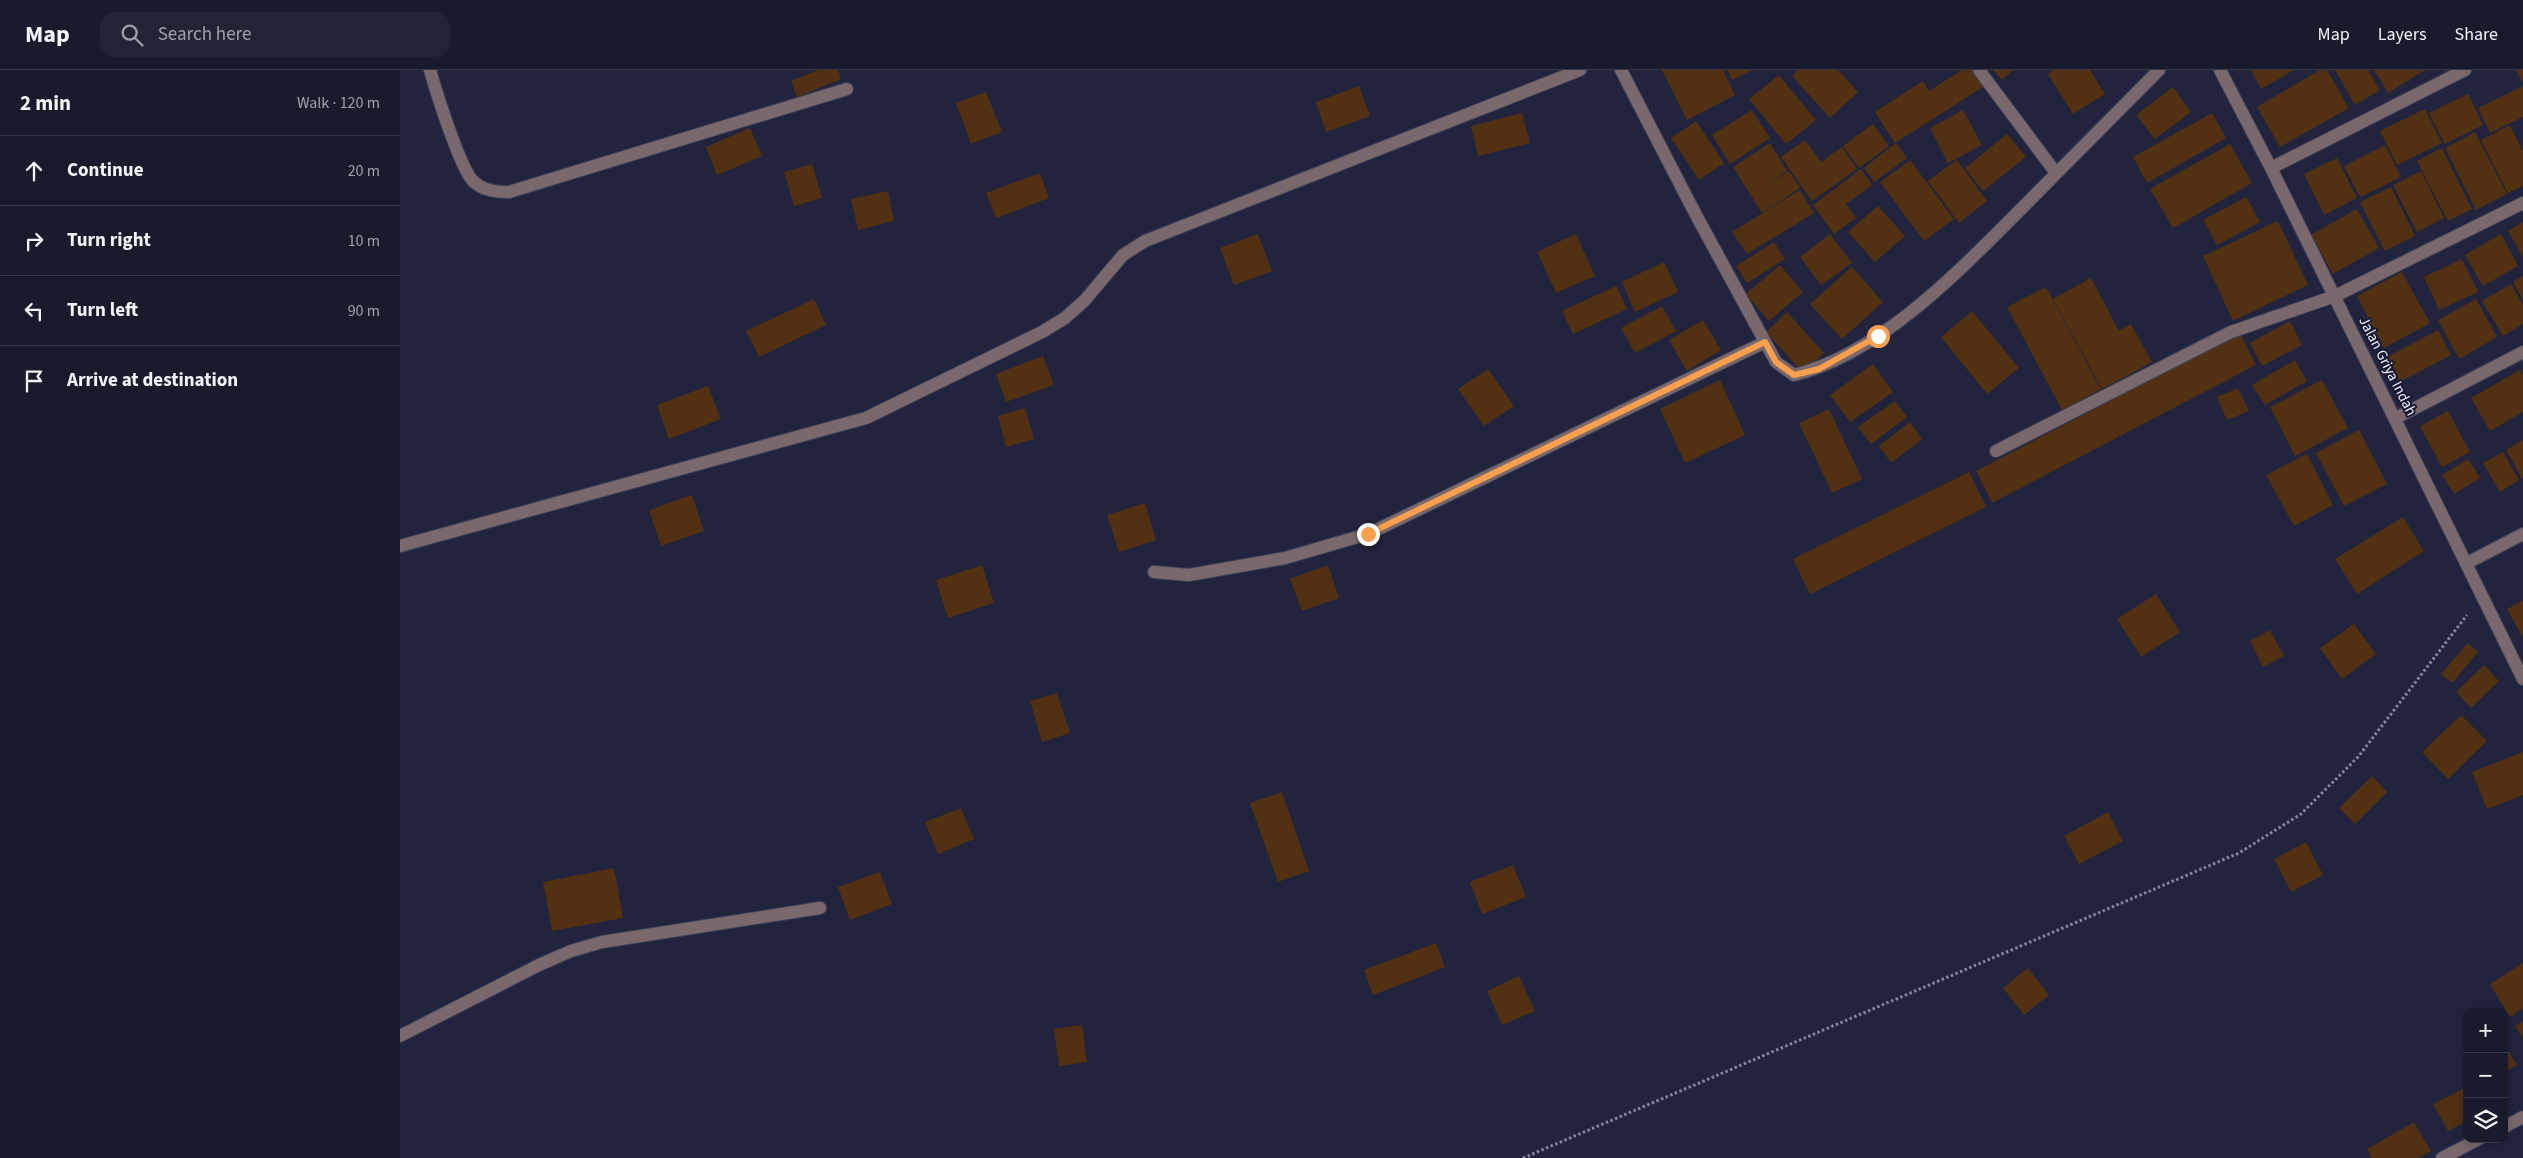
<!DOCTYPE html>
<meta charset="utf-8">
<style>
body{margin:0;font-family:"Source Sans 3",sans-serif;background:#222435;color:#f1f3f6}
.controls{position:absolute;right:15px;bottom:15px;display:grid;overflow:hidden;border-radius:10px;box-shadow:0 2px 12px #0003}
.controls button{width:45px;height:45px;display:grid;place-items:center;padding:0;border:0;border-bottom:1px solid #373949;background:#191b2d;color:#f1f3f6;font:25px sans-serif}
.stop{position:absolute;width:15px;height:15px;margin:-11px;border:4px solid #fa9f4e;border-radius:50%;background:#fff}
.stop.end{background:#fa9f4e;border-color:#fff;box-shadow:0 1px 5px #0008}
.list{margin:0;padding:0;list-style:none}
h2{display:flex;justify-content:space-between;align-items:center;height:65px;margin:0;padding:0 20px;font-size:21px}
h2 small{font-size:16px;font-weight:400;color:#9fa1aa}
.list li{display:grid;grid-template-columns:32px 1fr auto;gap:15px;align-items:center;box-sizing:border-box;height:70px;padding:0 20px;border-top:1px solid #373949}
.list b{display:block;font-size:19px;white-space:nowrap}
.list em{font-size:16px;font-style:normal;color:#9fa1aa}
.icon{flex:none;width:28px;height:28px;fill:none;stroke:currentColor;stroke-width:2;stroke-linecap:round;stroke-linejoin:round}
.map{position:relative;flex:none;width:2123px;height:1088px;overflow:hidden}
header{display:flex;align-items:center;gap:30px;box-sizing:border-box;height:70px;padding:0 25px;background:#191b2d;border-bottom:1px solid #373949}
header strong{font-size:24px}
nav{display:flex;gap:28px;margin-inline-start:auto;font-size:18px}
.search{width:350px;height:45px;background:#222435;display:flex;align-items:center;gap:12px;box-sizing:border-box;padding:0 18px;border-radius:15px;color:#9fa1aa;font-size:19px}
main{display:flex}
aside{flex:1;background:#191b2d}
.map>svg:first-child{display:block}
.building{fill:#523113}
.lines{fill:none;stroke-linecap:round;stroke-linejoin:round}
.street-casing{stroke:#3e4157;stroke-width:14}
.path{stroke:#85879a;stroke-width:3;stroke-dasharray:2.5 2.5;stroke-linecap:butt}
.street{stroke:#79696d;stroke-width:12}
.route{stroke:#fa9f4e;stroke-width:6}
.labels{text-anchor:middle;stroke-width:4;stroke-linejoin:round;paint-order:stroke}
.street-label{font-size:15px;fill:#eff1ff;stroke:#181a32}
</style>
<header>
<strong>Map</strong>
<div class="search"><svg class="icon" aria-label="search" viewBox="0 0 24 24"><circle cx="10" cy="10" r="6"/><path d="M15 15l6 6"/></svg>Search here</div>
<nav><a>Map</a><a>Layers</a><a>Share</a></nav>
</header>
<main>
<aside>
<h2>2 min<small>Walk · 120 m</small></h2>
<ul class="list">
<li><svg class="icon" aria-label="ahead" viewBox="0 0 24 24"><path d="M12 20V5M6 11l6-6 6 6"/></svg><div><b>Continue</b></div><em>20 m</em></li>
<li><svg class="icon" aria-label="right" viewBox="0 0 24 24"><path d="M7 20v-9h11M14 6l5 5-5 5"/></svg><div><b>Turn right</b></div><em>10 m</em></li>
<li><svg class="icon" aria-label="left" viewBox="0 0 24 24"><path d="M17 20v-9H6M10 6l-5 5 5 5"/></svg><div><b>Turn left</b></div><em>90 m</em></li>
<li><svg class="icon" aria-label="arrive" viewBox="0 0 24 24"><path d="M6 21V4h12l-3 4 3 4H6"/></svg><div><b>Arrive at destination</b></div></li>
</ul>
</aside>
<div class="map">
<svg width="2123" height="1088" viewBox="0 0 2123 1088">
<rect width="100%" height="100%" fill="#21243c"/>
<path class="building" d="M418,0h20l3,9 -44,18 -6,-16z
M1262,0h61l12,25 -48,25z
M1327,0h26l-21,10z
M1398,0h40l20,22 -28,26 -38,-42z
M1562,0h11l10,17 -88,56 -20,-31 48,-31 6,10z
M1593,0h20l-11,10z
M1653,0h37l15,24 -32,20 -25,-40z
M1851,0h43l-33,19z
M1920,0h7l22,38 -69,39 -23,-40z
M1935,0h33l12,20 -25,15z
M1974,0h51l-37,23z
M2116,0h7v13z
M1379,5l37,45 -30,24 -37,-45z
M959,16l11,30 -44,16 -10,-30z
M2123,16v31l-33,16 -12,-25z
M1773,17l18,25 -36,27 -19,-24z
M586,22l16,40 -31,12 -15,-41z
M2068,24l15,31 -38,19 -16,-31z
M2025,39l17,34 -45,22 -17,-34z
M1352,40l18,28 -40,26 -18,-29z
M1563,40l19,35 -34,18 -18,-35z
M1122,43l8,30 -52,13 -7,-30z
M1812,43l14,25 -79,45 -14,-26z
M1296,51l28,42 -25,17 -28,-42z
M1473,54l16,22 -30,22 -16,-22z
M2110,55l13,27v34l-15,7 -27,-53z
M350,58l12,28 -45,19 -11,-28z
M2075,62l32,62 -31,16 -31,-62z
M1607,64l19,23 -43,34 -18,-23z
M1405,70l16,22 21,-15 15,22 -45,32 -31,-44z
M1370,73l17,28 -20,14 22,-14 11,17 -38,25 -29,-46z
M1496,73l11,15 -33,24 -10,-14z
M1830,74l22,39 -79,45 -23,-39z
M1985,75l16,32 -41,20 -16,-31z
M2042,78l30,61 -24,12 -31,-60z
M1937,88l20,40 -33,17 -20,-41z
M1510,90l44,59 -30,22 -44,-59z
M1557,90l30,41 -28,22 -31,-42z
M412,94l10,34 -28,8 -10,-34z
M1461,99l11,16 -26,19 10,14 -22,16 -21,-29z
M2021,101l23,47 -27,14 -24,-47z
M640,103l9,25 -53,20 -10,-25z
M1991,117l24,49 -30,15 -25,-49z
M1400,120l14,23 -67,41 -15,-22z
M488,121l6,30 -36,9 -7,-31z
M1846,127l14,25 -43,23 -14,-25z
M1478,136l27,30 -30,26 -27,-30z
M1957,139l22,39 -46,26 -22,-39z
M1878,151l30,64 -75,36 -30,-65z
M2123,152v35l-15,-26z
M858,164l14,37 -38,14 -14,-37z
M1176,164l19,42 -39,17 -19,-41z
M1430,164l22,29 -31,22 -21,-28z
M2101,164l17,32 -35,20 -18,-31z
M1374,172l11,17 -38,24 -11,-17z
M2062,189l16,33 -39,18 -15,-33z
M1264,192l14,30 -43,20 -13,-30z
M1380,195l23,27 -34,29 -23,-27z
M1452,197l31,35 -41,37 -32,-35z
M2002,202l28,51 -46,25 -27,-52z
M2123,206v24l-10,-18z
M1691,208l28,53 12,-7 21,38 -50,27 -49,-90z
M2111,214l12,21v19l-20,12 -21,-35z
M1216,216l11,23 -54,25 -11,-23z
M1646,217l55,102 -39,21 -55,-103z
M414,229l12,26 -67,32 -13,-26z
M2076,229l21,38 -38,22 -21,-39z
M1262,236l14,25 -41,22 -14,-25z
M1572,241l47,57 -32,26 -46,-57z
M1387,242l37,41 -22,19 -36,-40z
M1303,250l18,30 -34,21 -18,-31z
M1890,251l12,24 -40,21 -12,-23z
M2038,260l13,25 -51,27 -13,-25z
M1840,263l16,32 -264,138 -16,-32z
M643,286l11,29 -48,17 -10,-28z
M1895,290l12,21 -42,24 -13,-20z
M1473,294l20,28 -43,30 -20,-27z
M1088,299l26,37 -30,20 -26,-37z
M2120,300l3,5v37l-33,19 -19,-33z
M1320,310l25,55 -60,28 -25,-54z
M1922,310l26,48 -53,28 -25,-49z
M308,316l13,33 -52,20 -12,-34z
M1838,318l11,23 -22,9 -10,-23z
M1495,331l12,16 -36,27 -13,-17z
M625,338l9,31 -28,8 -8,-31z
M1429,339l33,70 -30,14 -33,-70z
M2048,341l22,41 -28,15 -22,-41z
M1510,352l12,17 -31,24 -12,-17z
M1959,360l28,54 -43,22 -28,-53z
M2123,370v40l-17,-30z
M2103,382l16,28 -19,12 -17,-29z
M1907,384l26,51 -39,21 -28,-51z
M2068,389l12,19 -26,16 -12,-19z
M1569,402l17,35 -176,87 -17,-35z
M292,425l12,36 -43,15 -12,-36z
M745,433l11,37 -37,12 -12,-37z
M2003,447l21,34 -67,43 -22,-35z
M582,495l12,38 -46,15 -12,-38z
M928,495l11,33 -37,13 -12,-32z
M1756,524l24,38 -39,25 -24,-38z
M2123,531v37l-16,-29z
M1954,554l22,30 -34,25 -22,-31z
M1870,560l14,26 -21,11 -13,-26z
M2068,573l10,9 -26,31 -11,-9z
M2084,595l15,16 -28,27 -15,-16z
M657,623l13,40 -28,9 -12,-41z
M2061,645l26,26 -39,38 -26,-27z
M2123,682v43l-36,14 -15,-37z
M1972,706l15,16 -32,32 -16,-16z
M882,722l27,79 -31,11 -28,-79z
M561,738l13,31 -36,15 -13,-32z
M1708,742l15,29 -44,23 -15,-28z
M1906,772l17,33 -32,17 -17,-33z
M1113,795l13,32 -44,17 -12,-32z
M214,798l9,50 -71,13 -9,-49z
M480,802l12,32 -42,16 -12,-33z
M1036,873l9,24 -72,28 -9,-25z
M2123,893v45l-13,9 -20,-33z
M1628,898l21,27 -25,20 -21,-27z
M1119,906l16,35 -33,14 -15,-34z
M2123,951v17l-8,-12z
M682,955l5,37 -28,4 -5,-37z
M2104,974l13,21 -13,8z
M2067,1017v34l-19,10 -15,-27z
M2014,1052l17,29 -12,7h-47l-5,-9z"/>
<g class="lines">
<defs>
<path id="street" d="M30,0c6,21 30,98 43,111 10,10 24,11 36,11l338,-103
M1221,0l75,145 80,147 18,13c88,-22 166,-105 229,-168 45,-45 90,-91 136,-137
M1579,0l77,103
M1820,0l51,98 252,511
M1871,98l194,-98
M1996,348l127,-66
M1596,381l235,-119 104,-36 188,-93
M0,476l466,-128 176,-86 23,-14 20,-18 38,-45 22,-14 435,-171
M2067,493l56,-29
M754,502l35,3 96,-17 83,-24 397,-192
M0,966l139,-71 32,-14 31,-9 218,-34
M2104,1057l19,-10
M2042,1088l37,-19"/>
</defs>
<use href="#street" class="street-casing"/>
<path class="path" d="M1123,1088l716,-305 62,-39 57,-57 109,-142"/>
<use href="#street" class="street"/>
</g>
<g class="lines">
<path class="route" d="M968,464l397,-192 11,20 18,13 25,-6 59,-33"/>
</g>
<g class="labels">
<g class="street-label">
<text transform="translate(1988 296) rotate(63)" y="5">Jalan Griya Indah</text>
</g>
</g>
</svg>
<div class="controls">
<button>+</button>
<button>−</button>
<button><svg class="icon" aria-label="layers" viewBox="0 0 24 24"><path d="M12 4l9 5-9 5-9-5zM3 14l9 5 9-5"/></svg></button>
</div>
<div class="stop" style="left:1478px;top:266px"></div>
<div class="stop end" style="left:968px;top:464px"></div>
</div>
</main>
